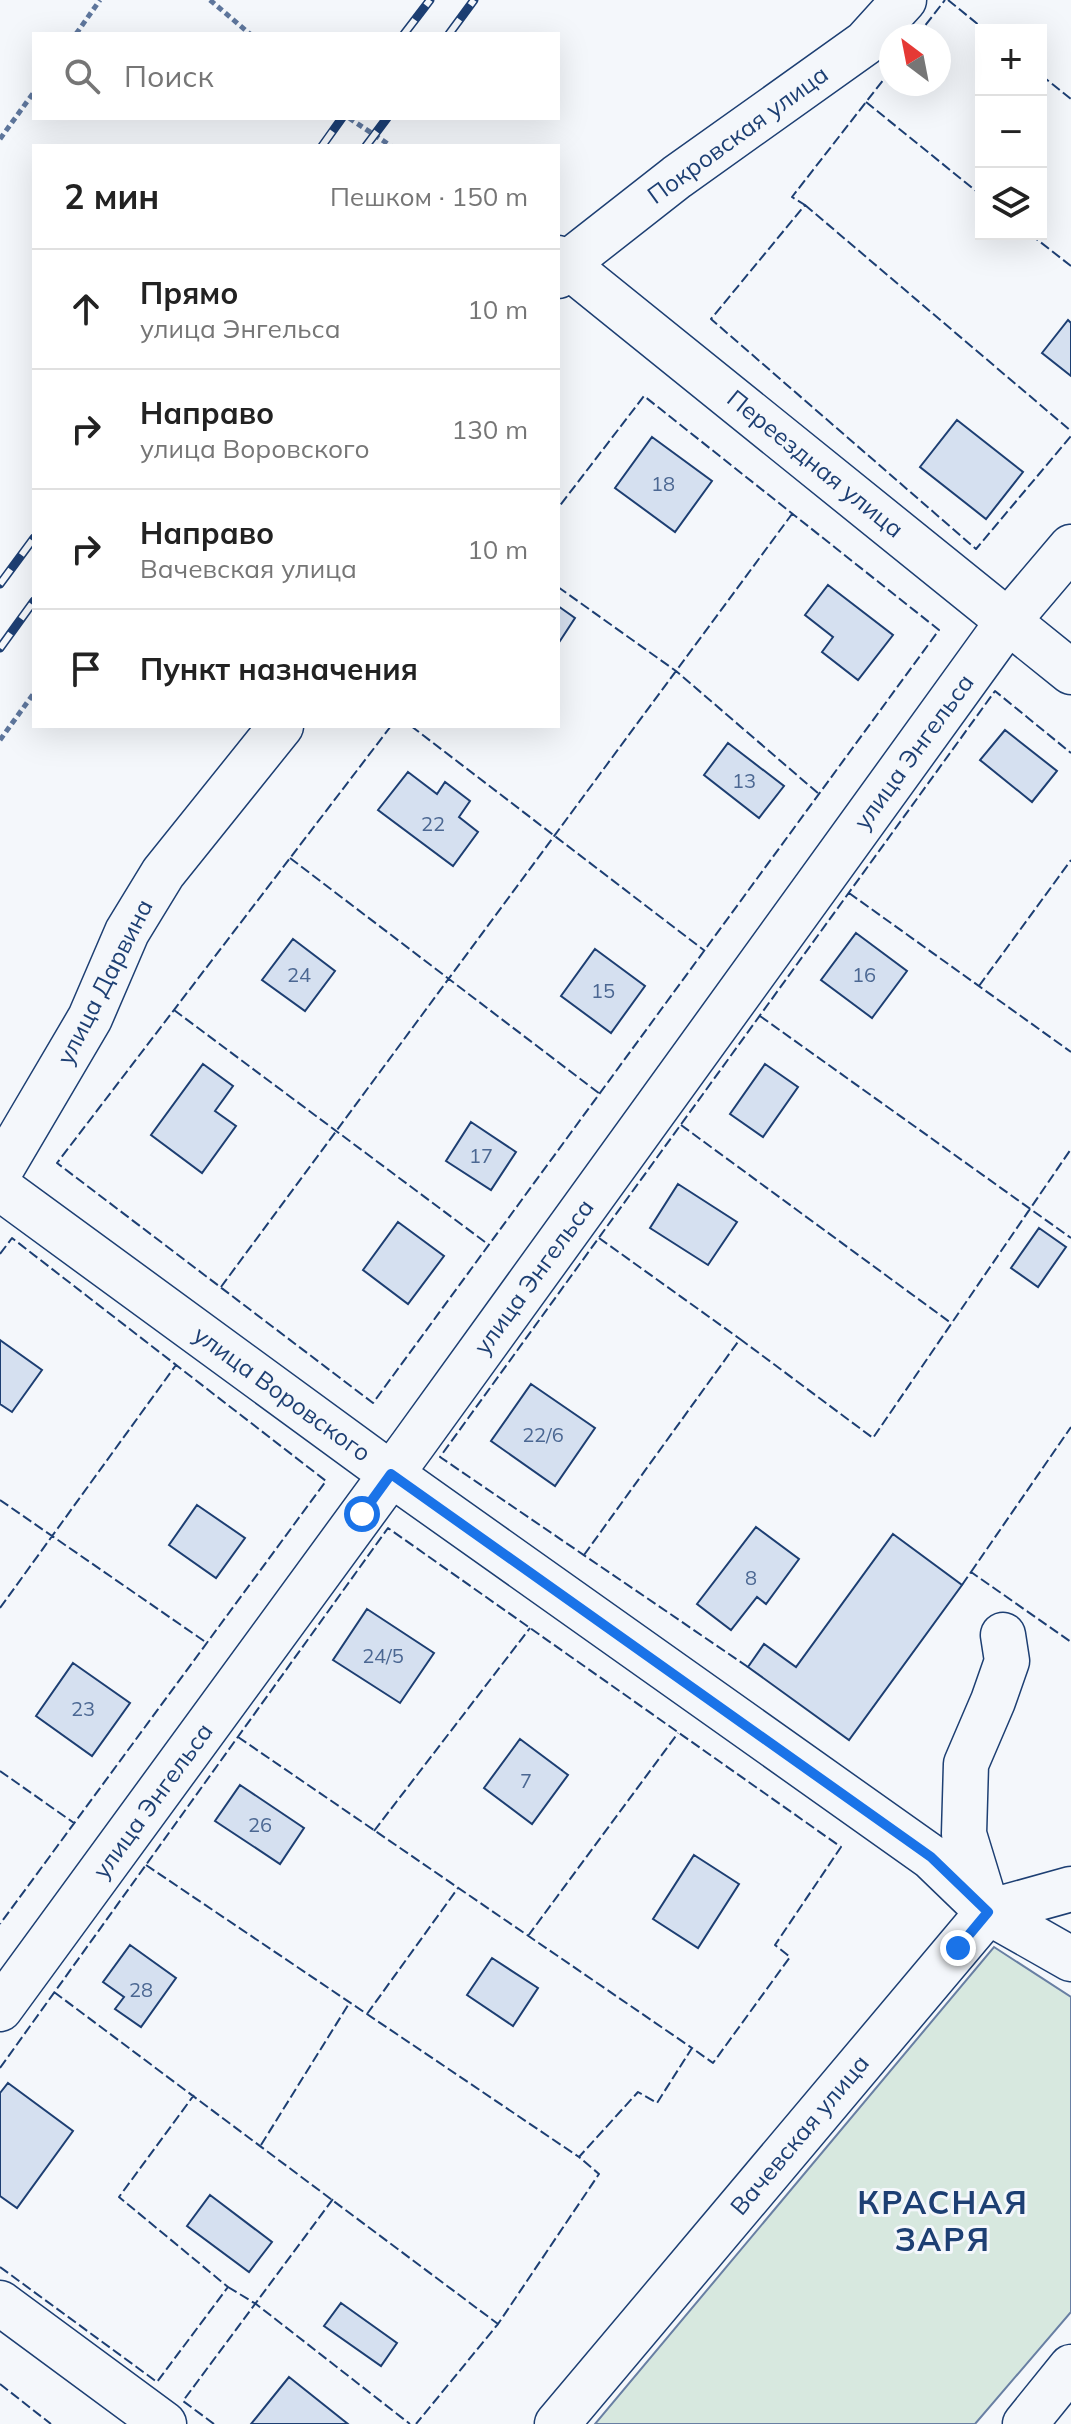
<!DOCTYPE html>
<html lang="ru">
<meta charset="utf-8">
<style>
body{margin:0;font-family:Mulish,sans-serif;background:#f2f2f2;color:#222}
.controls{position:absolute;right:24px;top:24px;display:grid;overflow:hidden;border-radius:0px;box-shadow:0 8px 32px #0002}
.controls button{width:72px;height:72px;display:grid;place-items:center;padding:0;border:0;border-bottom:2px solid #e0e0e0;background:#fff;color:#222;font:40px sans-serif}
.compass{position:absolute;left:879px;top:24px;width:72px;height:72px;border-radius:50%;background:#fff;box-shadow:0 8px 32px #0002;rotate:328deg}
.stop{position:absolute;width:24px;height:24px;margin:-18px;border:6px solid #1a73e8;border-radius:50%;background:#fff}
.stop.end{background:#1a73e8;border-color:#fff;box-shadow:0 2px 8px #0008}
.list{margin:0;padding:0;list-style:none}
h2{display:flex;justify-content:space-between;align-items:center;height:104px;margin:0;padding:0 32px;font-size:34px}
h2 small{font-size:26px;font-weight:400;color:#767676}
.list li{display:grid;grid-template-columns:52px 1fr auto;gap:24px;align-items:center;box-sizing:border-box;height:120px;padding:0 32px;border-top:2px solid #e0e0e0}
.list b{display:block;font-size:30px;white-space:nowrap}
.list p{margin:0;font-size:26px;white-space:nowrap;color:#767676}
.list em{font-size:26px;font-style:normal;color:#767676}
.icon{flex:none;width:44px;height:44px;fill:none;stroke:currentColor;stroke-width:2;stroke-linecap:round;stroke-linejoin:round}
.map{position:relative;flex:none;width:1071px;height:2424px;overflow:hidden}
.search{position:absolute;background:#fff;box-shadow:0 8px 32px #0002;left:32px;top:32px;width:528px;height:88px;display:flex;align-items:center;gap:20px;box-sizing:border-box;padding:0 28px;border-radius:0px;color:#767676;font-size:30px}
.panel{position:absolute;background:#fff;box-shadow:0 8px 32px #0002;left:32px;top:144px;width:528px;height:584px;border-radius:0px}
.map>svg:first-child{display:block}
.green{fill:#d7e8df;stroke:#687fa3;stroke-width:2}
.building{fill:#d5e0f0;stroke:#1d3f73;stroke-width:2}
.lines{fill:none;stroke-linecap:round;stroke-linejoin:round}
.minor-casing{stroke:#1d3f73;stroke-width:47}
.path{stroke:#5e769c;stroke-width:5;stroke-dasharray:6 4;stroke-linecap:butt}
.minor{stroke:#f4f7fb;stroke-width:44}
.rail-casing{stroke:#1d3f73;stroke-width:9}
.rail{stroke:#f4f7fb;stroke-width:6;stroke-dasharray:18;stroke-linecap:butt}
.fence{stroke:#1d3f73;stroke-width:2;stroke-dasharray:10 4;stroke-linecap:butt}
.route{stroke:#1a73e8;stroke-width:10}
.labels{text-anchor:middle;stroke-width:6;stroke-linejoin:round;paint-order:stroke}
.number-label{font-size:20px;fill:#4b6792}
.street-label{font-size:24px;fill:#1d3f73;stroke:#f4f7fb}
.district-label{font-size:32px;font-weight:bold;letter-spacing:2px;fill:#1d3f73;stroke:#f4f7fb}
</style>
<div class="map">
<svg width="1071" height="2424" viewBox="0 0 1071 2424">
<rect width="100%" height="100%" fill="#f4f7fb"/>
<path class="green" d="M994,1947l77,50v315l-96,112h-380z"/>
<path class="building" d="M1068,320l3,3v53l-29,-23z
M957,420l66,52 -37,47 -66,-52z
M652,437l60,44 -37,51 -60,-44z
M828,585l65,50 -35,45 -36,-28 11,-15 -28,-22z
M558,606l17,12 -17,26z
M1005,730l52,41 -25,31 -52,-42z
M728,743l56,43 -25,32 -55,-43z
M408,772l29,22 8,-12 25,19 -11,16 19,15 -25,34 -75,-56z
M856,933l51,38 -35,47 -51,-38z
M293,939l42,32 -30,40 -43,-31z
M595,949l50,37 -34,47 -50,-37z
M203,1064l30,22 -18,25 21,15 -34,47 -51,-38z
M765,1064l33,23 -35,50 -33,-23z
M471,1122l45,30 -25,38 -45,-29z
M678,1184l59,38 -29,43 -58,-37z
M398,1222l46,34 -36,48 -45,-34z
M1039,1228l27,19 -28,40 -27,-19z
M0,1340l42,30 -30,42 -12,-8z
M531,1384l64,44 -40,58 -64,-45z
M197,1505l48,33 -29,40 -47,-33z
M756,1527l43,32 -33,45 -9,-7 -26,33 -34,-26z
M893,1534l69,51 -113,155 -101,-73 16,-23 32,23z
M367,1609l67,44 -34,50 -67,-43z
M73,1663l57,40 -38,53 -56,-40z
M520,1739l48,36 -36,49 -48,-36z
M240,1785l64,43 -24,36 -65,-43z
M694,1855l45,29 -41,64 -45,-29z
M130,1945l46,33 -35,49 -26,-18 9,-12 -21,-15z
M492,1958l46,30 -25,38 -46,-31z
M8,2083l65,48 -56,77 -17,-12v-103z
M210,2195l62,47 -23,30 -62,-46z
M341,2303l56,40 -16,23 -57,-40z
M289,2377l59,47h-97z"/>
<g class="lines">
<defs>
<path id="minor" d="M558,258l513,414
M558,276l8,-12 111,-87 188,-134 39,-43
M0,1171l90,-153 37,-86 36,-59 118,-147
M0,1188l391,286 540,383 57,55 83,47
M986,1906l-22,-72 2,-70 27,-63 14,-40 -4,-26
M0,2009l414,-566 595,-823 62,-73
M0,2303l164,121
M557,2424l431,-512 83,-23
M1025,2424l46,-57"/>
</defs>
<use href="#minor" class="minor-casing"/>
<path class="path" d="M210,0l40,34
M76,34l24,-34
M349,118l42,28
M0,139l34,-47
M0,740l34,-47"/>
<use href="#minor" class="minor"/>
<defs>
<path id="rail" d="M404,34l26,-34
M449,34l25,-34
M322,146l20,-28
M366,146l21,-28
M0,584l34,-46
M0,648l34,-47"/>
</defs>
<use href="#rail" class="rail-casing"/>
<use href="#rail" class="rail"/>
<path class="fence" d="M948,0l37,30
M917,36l28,-36
M891,70l-99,127 13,8 -94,114 265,230 95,-113
M1041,75l30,24
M866,102l115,93
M805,205l266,226
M1030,234l41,32
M558,587l118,84 143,123
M391,726l-334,437 316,240 566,-773 -295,-234 -86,112
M411,726l294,225
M290,858l310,236
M849,893l222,159
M979,986l92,-126
M174,1010l315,235
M760,1016l311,222
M681,1125l270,198
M599,1238l141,101
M0,1254l12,-16 314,243 -326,443
M221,1287l571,-773
M0,1500l207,143
M584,1555l156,-216 133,99 198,-289
M971,1572l100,-145
M962,1585l9,-13 100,70
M0,1608l176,-243
M748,1667l-308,-210 555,-766 76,62
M238,1737l454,311
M0,1771l74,52
M374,1831l156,-203
M146,1865l433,292
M528,1936l150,-203
M54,1992l444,332
M367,2014l91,-126
M0,2068l388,-540 453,319 -66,98 15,12 -77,106 -21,-15 -35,55 -19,-11 -59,65 20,17 -101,150 -82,100
M261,2145l89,-143
M0,2267l157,115 71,-95 -109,-90 75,-102
M228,2287l28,17 154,120
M0,2384l51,40
M214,2424l-31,-23 150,-202"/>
</g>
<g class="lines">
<path class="route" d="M362,1514l29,-40 540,383 57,55 -30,36"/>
</g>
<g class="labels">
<g class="number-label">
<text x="663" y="491">18</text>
<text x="744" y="788">13</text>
<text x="433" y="831">22</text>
<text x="299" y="982">24</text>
<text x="864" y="982">16</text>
<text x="603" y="998">15</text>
<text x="481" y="1163">17</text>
<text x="543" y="1442">22/6</text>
<text x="751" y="1585">8</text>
<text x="383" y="1663">24/5</text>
<text x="83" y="1716">23</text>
<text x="526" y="1788">7</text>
<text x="260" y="1832">26</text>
<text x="141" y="1997">28</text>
</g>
<g class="street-label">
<text transform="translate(738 135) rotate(-36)" y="8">Покровская улица</text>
<text transform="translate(815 464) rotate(39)" y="8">Переездная улица</text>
<text transform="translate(914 752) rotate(-54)" y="8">улица Энгельса</text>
<text transform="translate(105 982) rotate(-63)" y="8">улица Дарвина</text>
<text transform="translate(534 1277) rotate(-54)" y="8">улица Энгельса</text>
<text transform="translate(282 1394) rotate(36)" y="8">улица Воровского</text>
<text transform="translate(153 1801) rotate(-54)" y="8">улица Энгельса</text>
<text transform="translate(800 2135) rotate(-50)" y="8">Вачевская улица</text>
</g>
<g class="district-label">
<text x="943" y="2214">КРАСНАЯ<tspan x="943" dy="37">ЗАРЯ</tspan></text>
</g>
</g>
</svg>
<div class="controls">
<button>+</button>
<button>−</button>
<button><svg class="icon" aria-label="layers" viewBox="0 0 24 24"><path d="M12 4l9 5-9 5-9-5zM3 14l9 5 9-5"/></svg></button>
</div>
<svg class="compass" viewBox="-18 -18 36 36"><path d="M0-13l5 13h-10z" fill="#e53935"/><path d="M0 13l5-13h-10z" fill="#767676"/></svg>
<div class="stop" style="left:362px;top:1514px"></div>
<div class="stop end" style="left:958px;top:1948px"></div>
<div class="search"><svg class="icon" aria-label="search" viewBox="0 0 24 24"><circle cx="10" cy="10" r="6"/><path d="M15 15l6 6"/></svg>Поиск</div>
<section class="panel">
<h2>2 мин<small>Пешком · 150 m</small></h2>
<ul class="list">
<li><svg class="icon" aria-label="ahead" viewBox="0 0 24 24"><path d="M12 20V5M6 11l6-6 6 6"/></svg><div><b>Прямо</b><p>улица Энгельса</p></div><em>10 m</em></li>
<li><svg class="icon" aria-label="right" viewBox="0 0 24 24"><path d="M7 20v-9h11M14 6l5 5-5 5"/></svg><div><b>Направо</b><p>улица Воровского</p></div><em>130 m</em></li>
<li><svg class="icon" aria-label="right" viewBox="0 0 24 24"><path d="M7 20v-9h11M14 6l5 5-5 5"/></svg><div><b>Направо</b><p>Вачевская улица</p></div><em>10 m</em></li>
<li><svg class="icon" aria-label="arrive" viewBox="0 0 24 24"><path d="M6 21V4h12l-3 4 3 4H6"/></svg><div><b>Пункт назначения</b></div></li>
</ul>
</section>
</div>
